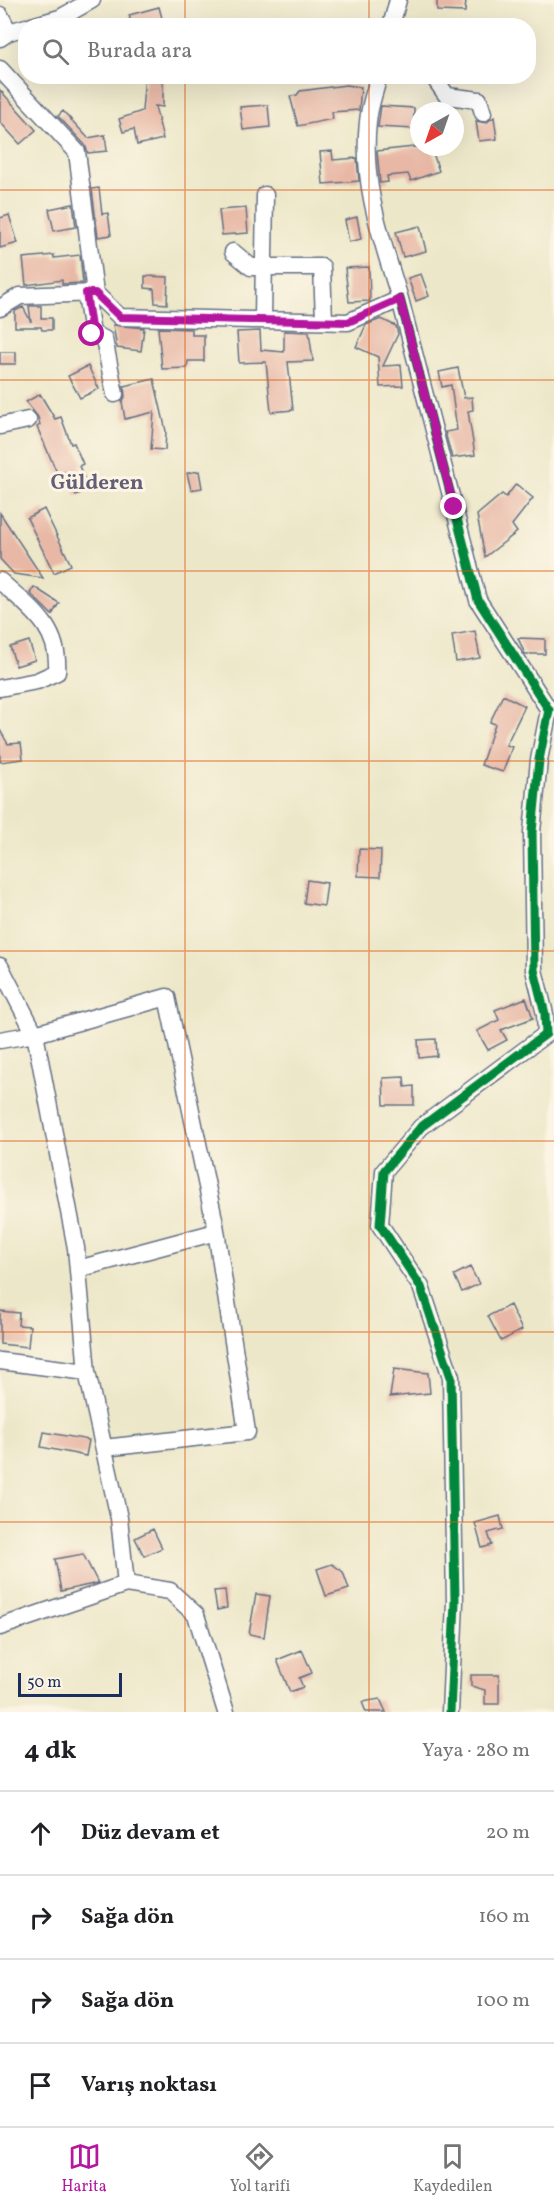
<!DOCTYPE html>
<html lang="tr">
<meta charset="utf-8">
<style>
body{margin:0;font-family:Vollkorn,serif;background:#f6f6f6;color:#202124}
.compass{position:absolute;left:410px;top:102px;width:54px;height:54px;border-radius:50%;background:#fff;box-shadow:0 6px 24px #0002;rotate:220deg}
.scale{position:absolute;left:18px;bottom:15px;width:104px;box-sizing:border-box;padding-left:6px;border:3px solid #1b2f5e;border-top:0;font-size:16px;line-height:21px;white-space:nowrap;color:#1b2f5e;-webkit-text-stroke:4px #fcf5e5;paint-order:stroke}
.stop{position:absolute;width:18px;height:18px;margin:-14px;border:4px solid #b5179e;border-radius:50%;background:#fff}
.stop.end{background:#b5179e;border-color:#fff;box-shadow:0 2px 6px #0008}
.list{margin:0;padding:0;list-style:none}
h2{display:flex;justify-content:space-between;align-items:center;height:78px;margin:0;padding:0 24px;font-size:26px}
h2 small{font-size:20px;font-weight:400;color:#757577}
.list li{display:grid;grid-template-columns:39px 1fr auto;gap:18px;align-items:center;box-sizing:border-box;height:84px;padding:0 24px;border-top:2px solid #e0e0e0}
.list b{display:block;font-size:22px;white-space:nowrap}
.list em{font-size:20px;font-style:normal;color:#757577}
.icon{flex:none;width:33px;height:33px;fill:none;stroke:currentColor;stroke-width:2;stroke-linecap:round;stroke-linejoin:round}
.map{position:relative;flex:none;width:554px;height:1712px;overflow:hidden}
.search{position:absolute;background:#fff;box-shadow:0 6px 24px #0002;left:18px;right:18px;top:18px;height:66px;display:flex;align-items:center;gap:15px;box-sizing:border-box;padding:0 21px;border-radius:24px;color:#757577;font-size:22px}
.sheet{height:414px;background:#fff}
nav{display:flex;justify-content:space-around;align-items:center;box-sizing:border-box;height:84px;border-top:2px solid #e0e0e0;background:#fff;font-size:16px;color:#757577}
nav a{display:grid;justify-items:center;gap:3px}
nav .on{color:#b5179e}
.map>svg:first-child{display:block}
.building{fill:#e8b7a5}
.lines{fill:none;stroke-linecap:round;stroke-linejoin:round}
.minor-casing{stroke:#646f83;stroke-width:19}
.minor{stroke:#fff;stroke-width:16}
.cycleway-casing{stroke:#fcf5e5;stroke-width:13}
.cycleway{stroke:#00873e;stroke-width:9}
.route{stroke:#b5179e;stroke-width:8}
.grid{fill:none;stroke:#de5710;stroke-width:1.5;stroke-opacity:0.55}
.labels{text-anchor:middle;stroke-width:6;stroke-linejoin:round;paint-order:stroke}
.quarter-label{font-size:21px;font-weight:bold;fill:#635f77;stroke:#fcf5e5}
</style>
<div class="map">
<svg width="554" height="1712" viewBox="0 0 554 1712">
<rect width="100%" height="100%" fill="#fcf5e5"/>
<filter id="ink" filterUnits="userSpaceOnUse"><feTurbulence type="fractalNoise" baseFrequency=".0167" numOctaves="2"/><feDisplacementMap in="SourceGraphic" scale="12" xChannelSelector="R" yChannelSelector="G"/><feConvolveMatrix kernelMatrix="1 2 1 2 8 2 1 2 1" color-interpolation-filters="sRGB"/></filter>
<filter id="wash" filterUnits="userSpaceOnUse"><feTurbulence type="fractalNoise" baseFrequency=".008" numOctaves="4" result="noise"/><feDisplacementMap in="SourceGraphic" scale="24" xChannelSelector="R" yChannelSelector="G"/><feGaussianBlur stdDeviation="1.35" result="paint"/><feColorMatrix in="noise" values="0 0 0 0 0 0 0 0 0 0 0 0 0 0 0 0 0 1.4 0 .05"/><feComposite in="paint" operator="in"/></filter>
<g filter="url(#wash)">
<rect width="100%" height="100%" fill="#ede7c9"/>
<g id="blocks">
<path class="building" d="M437,0h29l-1,12 -28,-1z
M159,7l5,19h-32l-3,-11z
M145,76h18v31l-8,-1 8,33 -26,6 -3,-16 -11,3 -4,-13 23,-8z
M346,85l15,2 -2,23 -27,2 1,7 -35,7 -8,-30 7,-1 3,-4z
M0,90l36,40 -16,14 -20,-22z
M268,105l2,22 -27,3 -3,-23z
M381,106l33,2v21l-36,-2z
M63,111l25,27 17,-3 2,16 -19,2 -3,-8 -27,-29z
M494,117l3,22 -18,2 -3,-20 10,2z
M414,147h17l8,24 -28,10 -3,-7 -21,2 1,6 -8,1 -3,-32z
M332,151l1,9 24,-2 2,23 -36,3 -3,-32z
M99,188l3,26 6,-1 3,22 -13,2 -6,-48z
M73,204l3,23 -22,4 -5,-22z
M246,208l2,25 -26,2 -3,-25z
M9,215l9,28 -18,5v-30z
M357,217l4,22 -12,3 -4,-22z
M420,226l6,25 -23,6 -7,-25z
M54,255v3l26,-3 3,28 -21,1v-4l-36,5 -3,-27z
M369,267l1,34 -21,1 -4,-34z
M421,274l8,22 -13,5 -8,-23z
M145,276l23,1 -1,27 -12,-1 -1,-14 -9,-1z
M29,306h12v12h11v12h-10l-1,-3h-26v-16l8,-4 8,15z
M381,319l15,7 2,8 -15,32 18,-1 2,21 -23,1 -2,-30 -22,-10 10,-22z
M113,325l31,3 -3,23 -24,-3z
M158,328l34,1v6h12v26h-16l-1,7 -25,1z
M260,331l1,19 23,2v-21l25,1 4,29 -25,1 5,48 -22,2 -5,-50 -27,1 -2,-31z
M0,352h16v12h-16z
M88,366l11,23 -19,9 -12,-22z
M458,368l6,30 8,-1 1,13 -5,1 7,44 -23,3 -7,-26 12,-2 -6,-45 -9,2 -3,-15z
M154,379l12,52 -1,19 -14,-1 3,-37 -29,7 -3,-17 3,-5 -1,-11z
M40,394l15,25 6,-2 10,27 3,-1 9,21 -4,2 10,23 -13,6 -11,-23 -7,3 -21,-48 3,-2 -2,-8 -12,-15z
M199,471l3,17 -11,2 -4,-17z
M516,484l17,14 -21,27 5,7 -32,25 -8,-42 25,-21 4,3z
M44,509l27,56 -17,8 -27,-55z
M0,513l43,65 -29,-4 -14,-15z
M34,587l25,16 -7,12 -22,-22z
M475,631l5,27 -24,4 -4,-27z
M518,638l27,1v15h-20z
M29,641l6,19 -19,6 -6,-19z
M503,695l22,11 -19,39 6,2 -9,25 -22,-7 14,-41 -5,-2z
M0,730l8,14 13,-1 2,16 -23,3z
M359,849l22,1 -1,27 -22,-1z
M307,880l20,3 -3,23 -20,-3z
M526,998l7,20 -32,12 6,10 -19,10 -11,-19 22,-11 -4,-10z
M436,1039l1,17 -18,2 -1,-18z
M404,1077l1,10 9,-1v19h-30l-1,-27z
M470,1267l9,17 -17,8 -8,-17z
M510,1305l12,25 -21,11 -13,-25z
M0,1311l19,2 -1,12 12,1 -2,21 -28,-3z
M394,1369l34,4 2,20 -40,4z
M44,1432l45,8 -3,16 -45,-9z
M500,1516l3,13 -15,4 4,12 -10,3 -7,-25z
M153,1529l9,19 -18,8 -9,-18z
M83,1554l15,29 -37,8 -6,-32z
M332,1564l11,8 6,17 -23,7 -9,-27z
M225,1590l2,18 -10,2 -3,-19z
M256,1594l14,2 -6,41 -15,-3z
M302,1650l10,23 -13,5 4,9 -13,5 -13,-32z
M471,1675h28v29h-14v-14l-14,-4z
M380,1699l6,13h-20l-4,-10z"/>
</g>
</g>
<g filter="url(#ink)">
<use href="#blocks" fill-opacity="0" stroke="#646f83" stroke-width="1.5"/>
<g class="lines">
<defs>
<path id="minor" d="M0,15l9,17
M32,26l28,-8 32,-18
M391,26l7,-26
M0,38l9,-6 17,-5
M0,69l77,83 18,141
M433,76l14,20 32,4 4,13
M233,252l18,15h71l2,53
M86,293l6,41 12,5 11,55
M400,299l78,301 71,110 -10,50 -7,72 2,138 11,44 1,20 -125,93 -37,44 -4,54 41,62 30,90 4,225 -5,110
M0,308l20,-12 75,-3 25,24 228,5 52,-23c-18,-60 -39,-114 -32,-177 1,-15 7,-31 11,-46
M263,319l2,-124
M0,426l28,-6
M0,581c31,28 60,46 57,91l-20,9 -37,7
M0,966l35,68 41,214 11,124 32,146 7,66 44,7 26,24 30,97
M0,1040l35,-6 132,-37 48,227 32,208 -143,16
M78,1269l138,-37
M0,1361l87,11
M0,1627l126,-43"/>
</defs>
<use href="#minor" class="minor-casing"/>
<use href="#minor" class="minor"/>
<defs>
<path id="cycleway" d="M400,299l78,301 71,110 -10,50 -7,72 2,138 11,44 1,20 -125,93 -37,44 -4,54 41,62 30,90 4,225 -5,110"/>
</defs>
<use href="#cycleway" class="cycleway-casing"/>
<use href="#cycleway" class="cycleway"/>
</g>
</g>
<g class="lines" filter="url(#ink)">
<path class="route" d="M92,334l-6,-41h9l25,24 228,5 52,-23 54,208"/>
</g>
<path class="grid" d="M185,0v26M369,0v26M185,76v1636M369,76v1636M0,190h554M0,380h554M0,571h554M0,761h554M0,951h554M0,1141h554M0,1332h554M0,1522h554"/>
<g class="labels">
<g class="quarter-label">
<text x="97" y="489">Gülderen</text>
</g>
</g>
</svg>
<svg class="compass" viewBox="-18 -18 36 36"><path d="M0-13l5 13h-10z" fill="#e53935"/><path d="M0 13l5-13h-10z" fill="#757577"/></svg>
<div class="scale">50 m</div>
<div class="stop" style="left:92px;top:334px"></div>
<div class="stop end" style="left:454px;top:507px"></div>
<div class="search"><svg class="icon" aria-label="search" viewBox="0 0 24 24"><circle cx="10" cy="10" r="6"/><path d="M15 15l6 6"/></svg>Burada ara</div>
</div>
<section class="sheet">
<h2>4 dk<small>Yaya · 280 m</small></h2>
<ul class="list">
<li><svg class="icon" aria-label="ahead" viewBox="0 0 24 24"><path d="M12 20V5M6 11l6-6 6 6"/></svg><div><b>Düz devam et</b></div><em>20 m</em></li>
<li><svg class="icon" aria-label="right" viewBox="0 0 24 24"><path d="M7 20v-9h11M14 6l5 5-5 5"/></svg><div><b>Sağa dön</b></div><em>160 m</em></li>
<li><svg class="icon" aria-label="right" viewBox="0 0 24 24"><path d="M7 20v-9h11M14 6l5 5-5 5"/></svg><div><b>Sağa dön</b></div><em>100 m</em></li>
<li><svg class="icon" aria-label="arrive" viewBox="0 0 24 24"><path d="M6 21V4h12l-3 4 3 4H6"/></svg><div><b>Varış noktası</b></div></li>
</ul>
</section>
<nav>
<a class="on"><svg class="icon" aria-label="map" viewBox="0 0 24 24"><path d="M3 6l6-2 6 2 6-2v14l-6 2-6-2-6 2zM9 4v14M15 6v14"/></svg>Harita</a>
<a><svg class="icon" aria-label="directions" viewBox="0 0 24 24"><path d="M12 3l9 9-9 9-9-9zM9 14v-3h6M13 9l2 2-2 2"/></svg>Yol tarifi</a>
<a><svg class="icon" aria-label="saved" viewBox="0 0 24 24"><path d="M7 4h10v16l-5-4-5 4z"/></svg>Kaydedilen</a>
</nav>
